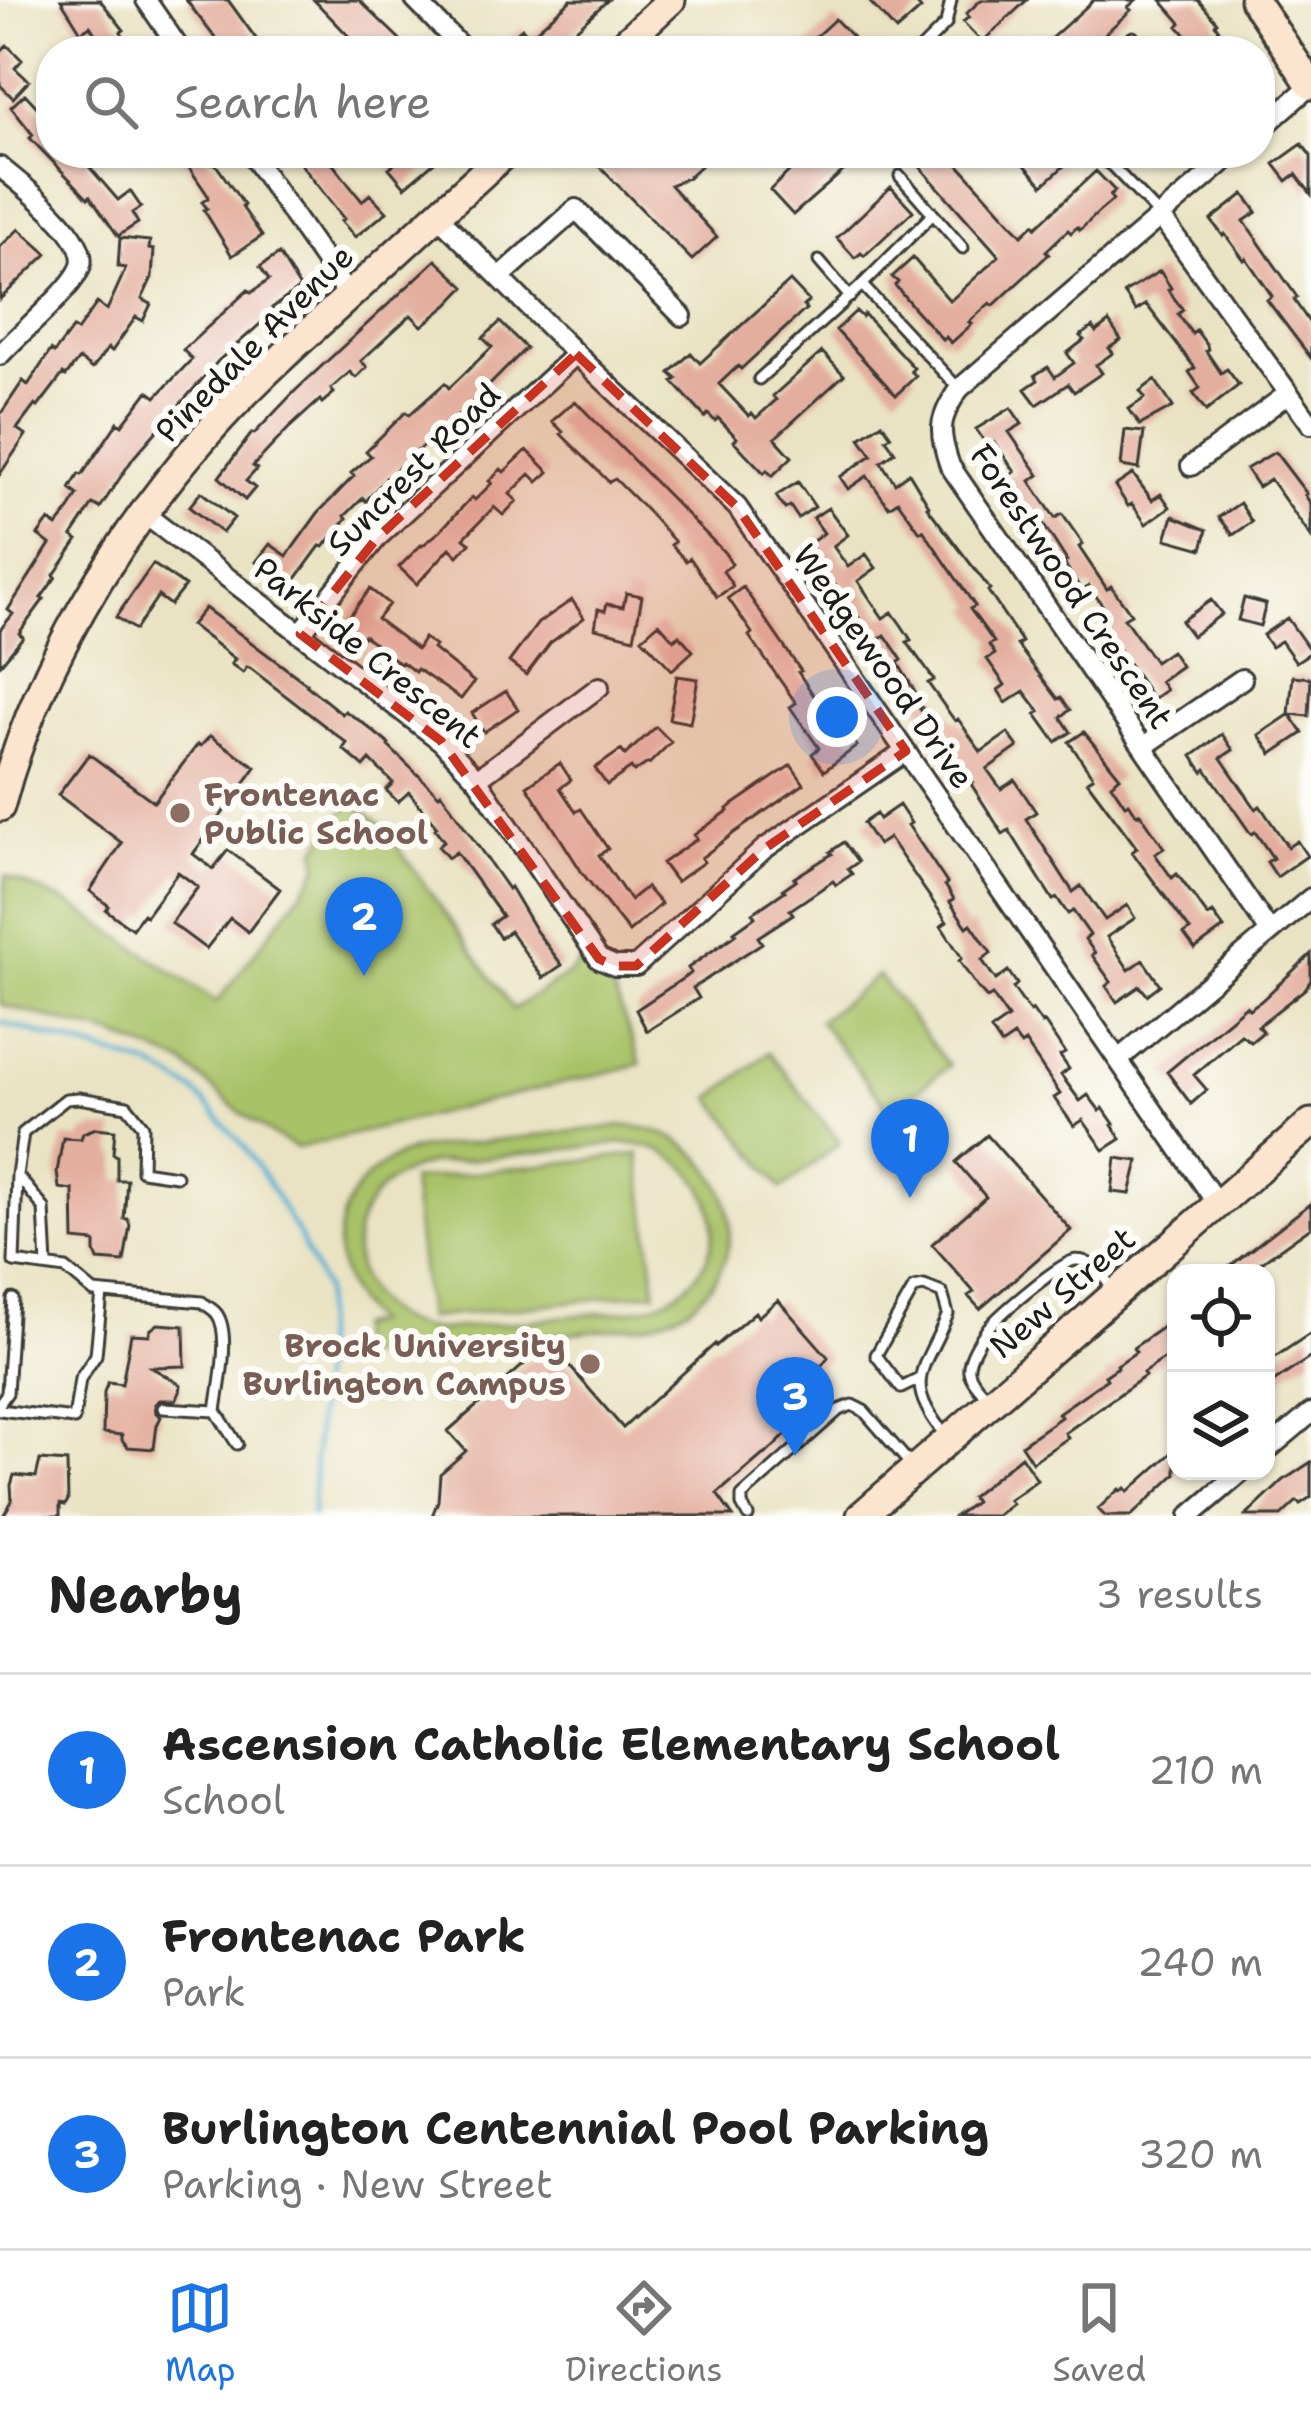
<!DOCTYPE html>
<meta charset="utf-8">
<style>
body{margin:0;font-family:"Shantell Sans",sans-serif;background:#f6f6f6;color:#222}
.controls{position:absolute;right:36px;bottom:36px;display:grid;overflow:hidden;border-radius:24px;box-shadow:0 3px 9px #0004}
.controls button{width:108px;height:108px;display:grid;place-items:center;padding:0;border:0;border-bottom:3px solid #e0e0e0;background:#fff;color:#222;font:60px sans-serif}
.you{position:absolute;left:837px;top:717px;width:42px;height:42px;margin:-30px;border:9px solid #fff;border-radius:50%;background:#1a73e8;box-shadow:0 0 0 18px #1a73e833}
.badge{display:grid;place-items:center;width:78px;height:78px;border-radius:50%;background:#1a73e8;color:#fff;font-size:39px;font-weight:700}
.pin{position:absolute;translate:-50% -99px;filter:drop-shadow(0 3px 6px #0008)}
.pin::after{content:'';position:absolute;top:63px;width:42px;height:36px;background:inherit;clip-path:polygon(0 0,100% 0,50% 100%)}
.list{margin:0;padding:0;list-style:none}
h2{display:flex;justify-content:space-between;align-items:center;height:156px;margin:0;padding:0 48px;font-size:51px}
h2 small{font-size:39px;font-weight:400;color:#767676}
.list li{display:grid;grid-template-columns:78px 1fr auto;gap:36px;align-items:center;box-sizing:border-box;height:192px;padding:0 48px;border-top:3px solid #e0e0e0}
.list b{display:block;font-size:45px;white-space:nowrap}
.list p{margin:0;font-size:39px;white-space:nowrap;color:#767676}
.list em{font-size:39px;font-style:normal;color:#767676}
.icon{flex:none;width:66px;height:66px;fill:none;stroke:currentColor;stroke-width:2;stroke-linecap:round;stroke-linejoin:round}
.map{position:relative;flex:none;width:1311px;height:1516px;overflow:hidden}
.search{position:absolute;background:#fff;box-shadow:0 3px 9px #0004;left:36px;right:36px;top:36px;height:132px;display:flex;align-items:center;gap:30px;box-sizing:border-box;padding:0 42px;border-radius:48px;color:#767676;font-size:45px}
.sheet{height:732px;background:#fff}
nav{display:flex;justify-content:space-around;align-items:center;box-sizing:border-box;height:168px;border-top:3px solid #e0e0e0;background:#fff;font-size:33px;color:#767676}
nav a{display:grid;justify-items:center;gap:6px}
nav .on{color:#1a73e8}
.map>svg:first-child{display:block}
.green{fill:#a9c267;stroke:#626f42;stroke-width:3;fill-rule:evenodd}
.lines{fill:none;stroke-linecap:round;stroke-linejoin:round}
.stream{stroke:#56afd3;stroke-width:4.5}
.building{fill:#e3ae9e}
.lane-casing{stroke:#3b3a35;stroke-width:15}
.street-casing{stroke:#3b3a35;stroke-width:24}
.secondary-casing{stroke:#3b3a35;stroke-width:33}
.lane{stroke:#fff;stroke-width:9}
.street{stroke:#fff;stroke-width:18}
.secondary{stroke:#fce5cf;stroke-width:27}
.marked{fill:#c8321e;fill-opacity:0.2;stroke:#c8321e;stroke-width:9;stroke-dasharray:24 15;stroke-linejoin:round}
.education-dot{fill:#8d6e63;stroke:#fdfcf7;stroke-width:4.5}
.labels{text-anchor:middle;stroke-width:12;stroke-linejoin:round;paint-order:stroke}
.street-label{font-size:33px;fill:#1c1c1c;stroke:#fdfcf7}
.education-label{font-size:33px;font-weight:bold;fill:#785e54;stroke:#fdfcf7;text-anchor:start}
</style>
<div class="map">
<svg width="1311" height="1516" viewBox="0 0 1311 1516">
<rect width="100%" height="100%" fill="#fdfcf7"/>
<filter id="ink" filterUnits="userSpaceOnUse"><feTurbulence type="fractalNoise" baseFrequency=".00833" numOctaves="2"/><feDisplacementMap in="SourceGraphic" scale="24" xChannelSelector="R" yChannelSelector="G"/><feConvolveMatrix kernelMatrix="1 2 1 2 8 2 1 2 1" color-interpolation-filters="sRGB"/></filter>
<filter id="wash" filterUnits="userSpaceOnUse"><feTurbulence type="fractalNoise" baseFrequency=".004" numOctaves="4" result="noise"/><feDisplacementMap in="SourceGraphic" scale="48" xChannelSelector="R" yChannelSelector="G"/><feGaussianBlur stdDeviation="2.7" result="paint"/><feColorMatrix in="noise" values="0 0 0 0 0 0 0 0 0 0 0 0 0 0 0 0 0 1.4 0 .05"/><feComposite in="paint" operator="in"/></filter>
<g filter="url(#wash)">
<rect width="100%" height="100%" fill="#e9e3c3"/>
<path class="green" d="M351,801l32,25 130,183 57,-36 17,-18 23,25 31,84 -344,84 -23,-12 -33,-23 -58,-50 -68,-27 -115,-32v-58l6,-70 65,28 146,98 95,-124 7,-14 -3,-15z
M878,975l71,91 -59,45 -71,-90z
M769,1052l71,91 -58,46 -71,-91z
M620,1126c95,-2 150,110 75,176 -15,12 -33,18 -51,23l-287,32 -2,-30 18,-4c-61,-61 -39,-149 44,-174zM624,1143c95,5 124,118 38,158 -25,12 -55,11 -82,14 -46,5 -92,10 -138,15 -108,-4 -117,-142 -13,-166z
M639,1154l17,138 -229,26 -16,-138z"/>
<g class="lines">
<path class="stream" d="M0,1022l153,45 41,24 49,54 27,41 28,48 26,55 -12,227"/>
</g>
<g id="blocks">
<path class="building" d="M61,0h39l24,30 -3,2 10,14 -7,5h-17l-17,-25 -9,6z
M186,0h42l37,51h-40z
M314,0h45l53,51h-49z
M571,0h37l-56,51h-38l-8,-9 16,-14 8,8z
M868,0h45l8,9 -25,22z
M981,0h46l-45,42 -19,-20 6,-5 -3,-3z
M1094,0h42l-8,7 3,3 -45,41h-49z
M1161,0h37l19,22 -2,2 4,6 -21,19 -20,-23 3,-3z
M835,19l31,32h-66z
M7,45l15,15 -7,8 14,13 -16,17 -13,-13v-33z
M25,94l26,28v31h45l-10,10 32,37 12,-9 11,16 -9,6 6,10 -20,13 -28,-40 -2,2 -58,-60 3,-3 -22,-28z
M1302,144l9,12v38l-15,-20 -9,7 -13,-17z
M179,153h24l8,11 3,-2 30,43 -2,2 20,29 -30,20 -28,-46 3,-2 -5,-6 6,-4 -1,-4z
M292,153h32l38,48 8,-7 17,18 -32,25 -14,-16 3,-2z
M407,153h38l-40,34 -16,-19z
M586,153h51l10,11 12,-11h55l-27,25 -17,7 47,52 -25,23z
M808,153h61l-16,15 -3,-3 -57,50 -23,-25z
M922,153h26l74,82 12,-11 2,3 60,-56 19,20 -5,5 3,4 -12,10 -21,20 -3,-3 -6,6 -3,-3 -22,21 3,3 -56,52 -3,-3 -21,19 3,2 -21,19 -5,-6 -3,3 -30,-33 -18,-22 3,-3 -6,-5 21,-19 37,43 49,-45 -85,-96z
M1014,153h54l-9,8 5,5 -21,19z
M891,187l22,24 -49,45 -3,-3 -6,5 -18,-20z
M1244,194l13,18 -13,9 53,76 -3,3 17,25v33l-44,-58 5,-4 -26,-38 -2,2 -19,-26 -2,2 -12,-16z
M19,229l28,25 -47,45v-52z
M120,238l30,3 -1,8 5,1 -2,27 -10,22 9,5 -8,17 -7,-4 -24,34 -4,-3 -16,21 -13,-10 -13,17 -3,-2 -25,33 -3,-2 -18,24 9,6 -26,39v-59l23,-34 5,4 23,-35 3,3 19,-25 4,3 20,-28 10,7 19,-42 -8,-1z
M279,254l21,34 -28,20 3,3 -57,50 -84,96 -34,51 -7,-4 -21,32 6,4 -24,35 2,2 -15,21 3,1 -25,34 4,4 -23,28v-35l13,-16 -5,-4 42,-66 -12,-9 11,-15 8,6 8,-10 13,-21 -8,-6 9,-15 3,1 36,-53 4,3 26,-34 8,6 36,-38 -9,-9 65,-60 3,3 18,-13 -9,-13z
M436,260l29,27 -17,18 -26,21 -11,-11 -50,46 6,6 -11,11 -6,-6 -19,17 3,4 -12,10 -2,-3 -32,29 -35,37 4,3 -11,12 9,7 -10,12 -26,-23 33,-44 2,1 42,-44z
M1160,271l11,17 -3,2 15,20 -5,4 14,20 4,-4 11,15 1,5 -2,1 15,22 6,-4 12,16 -33,26 -13,-18 7,-5 -11,-16 6,-4 -49,-64 -10,7 -12,-18z
M790,281l19,20 -6,5 3,3 -65,60 -3,-3 -19,18 30,32 3,-3 4,5 20,-18 -3,-4 49,-44 22,23 -69,63 17,19 -20,19 -5,-6 -3,3 -20,-21 -10,-11 3,-3 -19,-20 -3,3 -7,-7 -3,3 -32,-35 4,-3 -7,-6 21,-20 9,10z
M856,311l6,6 2,-3 50,54 -3,3 5,5 -20,19 -60,-65z
M500,322l26,26 -62,63 -78,67 -20,23 -3,-3 -18,18 2,2 -23,29 -4,-1 -30,41 -34,-25 14,-18 17,12 31,-43 36,-37 -3,-3 20,-17 -5,-5 40,-39 3,3 36,-32 4,5 43,-41 -9,-9z
M1109,322l12,18 -12,8 4,5 -17,12 6,8 -28,19 -6,-8 -31,21 -12,-16 13,-9 -3,-5 13,-8 7,10 19,-14 -7,-10 17,-13 -4,-4 13,-9 3,5z
M1155,380l18,27 -33,18 -11,-16 16,-11 -5,-7z
M575,401l149,151 8,12 -9,7 10,15 -16,11 -27,-39 -4,3 -15,-16 4,-3 -26,-29 -34,-34 -6,3 -48,-48 2,-2 -11,-11z
M1011,408l11,16 -13,8 30,43 -9,6 25,37 7,-4 21,30 -4,3 28,42 4,-3 20,28 -7,4 31,44 16,-11 10,15 -21,15 6,9 -13,9 -56,-81 10,-6 -18,-26 -7,5 -18,-28 3,-2 -12,-19 -13,-19 -4,3 -32,-47 9,-7 -21,-30 -6,5 -12,-18z
M882,423l9,13 -5,3 9,13 -14,10 14,21 14,-10 20,33 -2,1 63,82 -2,2 34,51 -5,3 41,54 3,-2 9,13 -9,7 10,15 -15,10 -20,-28 4,-2 -16,-21 -18,12 -8,-13 7,-5 -18,-26 8,-5 -6,-9 5,-3 -24,-33 5,-3 -52,-76 -3,2 -22,-31 -9,6 -22,-31 -19,13 -8,-12 32,-22 -12,-17z
M1125,430l19,2 -5,37 -18,-3z
M527,450l22,22 -11,10 -8,-8 -20,20 7,7 -14,14 -9,-8 -30,31 6,5 -12,13 -8,-8 -33,36 -18,-17 22,-22 1,1 16,-13 34,-36 3,3 17,-17 -3,-2 12,-12 3,3z
M1275,452l32,42 -2,1 6,9v33l-41,-58 -12,8 -12,-18z
M1133,474l19,26 9,-6 9,13 -24,17 -14,-20 -4,2 -13,-20z
M798,482l17,25 -17,11 -8,-12 -5,3 -9,-13z
M201,492l33,26 -12,15 -33,-26z
M1240,503l12,19 -19,13 -14,-18z
M828,508l20,27 -15,11 15,21 18,-13 10,14 -18,13 25,37 9,-6 10,14 9,14 -4,2 27,38 -6,3 27,38 3,-2 23,33 27,-19 10,14 -31,22 14,20 14,-9 21,32 -10,7 47,73 8,-6 24,34 22,-15 8,13 -28,19 22,33 14,-10 17,25 -13,10 -7,-9 -23,16 -11,-16 5,-4 -19,-27 3,-2 -10,-14 5,-4 -17,-24 -5,3 -11,-16 -4,2 -44,-70 -6,4 -32,-50 2,-1 -9,-13 1,-2 -45,-59 2,-1 -8,-11 3,-2 -19,-32 4,-3 -17,-25 -9,6 -59,-80 3,-2 -11,-15 15,-11 -11,-15z
M1173,516l34,14 -5,19 -36,-10z
M153,564l32,22 -15,19 -12,-9 -23,34 -19,-13z
M743,587l58,84 -3,1 22,33 -5,3 20,29 11,-7 11,16 -33,25 -12,-17 7,-6 -29,-41 6,-4 -47,-67 3,-3 -24,-35z
M370,589l19,15 -12,15 40,30 7,-11 11,8 -2,3 41,33 -13,17 -44,-30 -2,3 -13,-10 -2,2 -36,-29 -1,2 -19,-14z
M626,593l16,3 -8,42 -39,-10 3,-19 7,2 2,-7 16,3z
M1244,598l22,6 -6,22 -22,-6z
M572,600l12,18 -34,25 -24,32 -17,-13 29,-39z
M1211,600l11,14 -30,22 -11,-15z
M205,608l102,76 -1,1 36,29 3,-3 18,12 26,21 -1,2 51,49 2,-2 67,96 2,-2 26,44 26,34 -19,13 -33,-47 -10,7 -9,-14 11,-8 -46,-64 -8,6 -10,-12 6,-5 -9,-12 2,-2 -28,-35 -11,10 -12,-12 7,-7 -23,-23 -6,7 -21,-18 4,-6 -97,-75 -3,-1 -4,6 -12,-9 4,-5 -44,-34z
M1287,618l24,34 -15,10 -15,-21 -10,6 -8,-12z
M659,623l15,17 5,-5 14,16 -21,19 -30,-32z
M677,676l21,3 -8,44 -21,-4z
M1293,676l18,2 -2,38 -20,-2z
M506,691l12,18 -34,23 -12,-19z
M1290,714l13,19 -31,21 -13,-19z
M656,727l15,15 -22,22 -1,-1 -14,9 -3,-4 -24,17 -12,-17 26,-18 4,5z
M1084,732l36,45 -9,7 14,21 4,-2 8,12 3,-2 24,35 -9,6 17,24 5,-4 31,42 5,-3 11,15 -29,21 -11,-15 6,-4 -58,-78 5,-4 -50,-67 6,-4 -24,-35z
M1222,734l11,16 -12,8 35,51 4,-3 28,41 9,-6 10,15 -30,21 -10,-15 6,-4 -18,-26 -4,2 -45,-65 -3,3 -11,-16z
M210,736l46,31 -63,87 20,15 15,-19 52,39 -32,43 -18,-14 -24,31 -35,-26 27,-36 -20,-15 -32,44 -3,-2 -11,15 -26,-19 3,-4 -19,-15 32,-48 -64,-48 31,-41 65,48 44,-58 3,2z
M560,763l11,17 -11,8 16,24 5,-3 27,40 -9,6 31,45 16,-13 15,17 -32,28 -46,-58 -56,-88z
M791,765l13,19 -70,49 -33,25 3,4 -28,20 -14,-19 35,-24 -3,-4 34,-24 -1,-2z
M899,805l12,18 -3,2 39,58 -2,2 9,14 -4,3 17,25 4,-3 20,29 -9,7 14,20 12,-9 9,13 -4,4 17,24 2,-2 10,14 2,-2 21,31 -5,3 9,13 -8,6 19,26 8,-6 12,16 3,-3 11,16 -2,1 9,14 -17,11 -21,-30 -9,6 -20,-28 6,-4 -35,-52 -4,3 -7,-9 -13,9 -10,-15 17,-12 -16,-23 -5,3 -9,-10 -19,-27 3,-3 -21,-32 6,-4 -58,-84 -11,7 -15,-22 13,-9 3,5z
M844,842l14,20 -10,7 4,5 -16,11 -3,-4 -43,29 3,4 -35,23 4,6 -69,45 6,10 -52,33 -11,-21 55,-37 -3,-5 48,-34 -2,-2 21,-15 -2,-4 32,-22 -2,-2 13,-9 -2,-2 38,-24 -2,-2z
M1311,954v26l-6,9 -47,37 5,6 -12,10 -10,-7 -47,40 13,15 -16,14 -24,-32 79,-66 3,3 12,-8z
M96,1128l19,2 -2,23 4,3v24h10l-3,39h4l2,6 -6,37 -26,-2 -3,-8v-10l-21,-2 -1,-50 -14,-2 -2,-16 6,-34 18,1 2,-6z
M987,1135l84,95 -91,79 -12,-13 6,-4 -42,-48 54,-47 -30,-35z
M1116,1158l22,3 -8,33 -18,-2z
M1311,1203v24l-55,39 5,7h-40z
M778,1300l50,57 -9,12 8,10 -42,41 8,8 -27,26 -1,-1 -48,41 16,22h-301l6,-15 2,-27 26,-23 -18,-20 82,-72 36,3 57,66 92,-84 1,2 39,-34 3,5z
M1176,1318v24l-10,8 4,5 -27,18 2,3 -80,57 3,5 -36,24 -11,-17 40,-28 -3,-4 49,-34 -2,-3 13,-9 -1,-2 19,-13 -3,-4z
M158,1324l26,2 1,40 -34,1 30,18 -1,7 -4,8h-16l-5,4 1,9 5,4 -4,8 -3,24 -26,-2 -6,-7v-5l-19,-2 1,-41 4,-10 14,2 9,-50 18,1 1,-5z
M1311,1333v24l-45,30v-24z
M1176,1449v25l-45,42h-26l-7,-7 21,-20 2,2 4,-3 3,4z
M1021,1456l16,24 -28,20 3,4 -16,12h-41l20,-14 -4,-5z
M40,1460l27,2 1,38 -3,5 -5,-1v12h-57l9,-15 -1,-16 3,-10 22,2z
M1311,1462v35l-11,7 -3,-3 -16,15h-35l38,-36z"/>
</g>
</g>
<g filter="url(#ink)">
<use href="#blocks" fill-opacity="0" stroke="#3b3a35" stroke-width="3"/>
<g class="lines">
<defs>
<path id="lane" d="M919,51l27,-27 5,-24
M1117,51l16,-14
M1094,153l18,13 49,51
M900,176l63,72
M819,261l31,36
M862,285l97,104
M759,379l103,-94 70,-70
M17,1175l27,33 3,58
M919,1379l-18,9 -25,-33 38,-67 10,-2 18,7 6,21c-24,57 -47,67 -3,121
M990,1401c-6,-8 -19,-19 -21,-30 -2,-12 12,-34 19,-43 11,-13 75,-69 89,-68 15,0 27,18 36,28
M0,1403l7,-10 6,-94
M163,1408l53,3c3,-24 15,-77 1,-97 -4,-5 -10,-8 -15,-12l-108,-10 -28,-23 -52,-7 3,-87 6,-42 43,-34 13,-1 48,8 16,20 -1,45 34,5
M0,1410l74,9 6,-40 16,-24 6,-62
M216,1411l21,33
M748,1516l-6,-11v-9l97,-86 13,-5 12,6 47,54"/>
<path id="street" d="M146,0l35,51
M415,0l50,51
M1260,130l51,-45
M250,153l99,143
M1234,153l-275,236c-21,30 -21,43 -9,77l320,466
M0,167c21,17 89,69 81,98 -5,22 -64,70 -81,90
M437,215l139,139 161,153 481,698
M1161,217l150,207
M500,277l76,-68 106,107
M1191,466l98,-73
M143,513l298,228 36,38 122,180 16,7h21l128,-117 142,-98
M300,634l77,-96 199,-184
M1144,746l98,-67
M477,779l122,-92
M1119,1059l192,-161
M1266,1451l45,-38
M1190,1516l53,-45"/>
<path id="secondary" d="M1254,0l57,85
M616,51l55,-51
M0,807c36,-137 113,-266 206,-372 40,-46 86,-87 131,-128 56,-51 112,-102 168,-154
M861,1516l450,-393"/>
</defs>
<use href="#lane" class="lane-casing"/>
<use href="#street" class="street-casing"/>
<use href="#secondary" class="secondary-casing"/>
<use href="#lane" class="lane"/>
<use href="#street" class="street"/>
<use href="#secondary" class="secondary"/>
</g>
</g>
<path class="marked" d="M576,354l161,153 169,244 -142,98 -128,117h-21l-16,-7 -158,-218 -141,-107 77,-96z"/>
<g class="education-dot">
<circle cx="180" cy="813" r="12"/>
<circle cx="590" cy="1364" r="12"/>
</g>
<g class="labels">
<g class="street-label">
<text transform="translate(254 343) rotate(-45)" y="12">Pinedale Avenue</text>
<text transform="translate(413 469) rotate(-45)" y="12">Suncrest Road</text>
<text transform="translate(1072 586) rotate(56)" y="12">Forestwood Crescent</text>
<text transform="translate(368 652) rotate(39)" y="12">Parkside Crescent</text>
<text transform="translate(884 666) rotate(55)" y="12">Wedgewood Drive</text>
<text transform="translate(1062 1292) rotate(-41)" y="12">New Street</text>
</g>
<g class="education-label">
<text x="204" y="806">Frontenac<tspan x="204" dy="38">Public School</tspan></text>
<text x="566" y="1357" text-anchor="end">Brock University<tspan x="566" dy="38">Burlington Campus</tspan></text>
</g>
</g>
</svg>
<div class="controls">
<button><svg class="icon" aria-label="locate" viewBox="0 0 24 24"><circle cx="12" cy="12" r="6"/><path d="M12 2v4M12 18v4M2 12h4M18 12h4"/></svg></button>
<button><svg class="icon" aria-label="layers" viewBox="0 0 24 24"><path d="M12 4l9 5-9 5-9-5zM3 14l9 5 9-5"/></svg></button>
</div>
<div class="you"></div>
<div class="pin badge" style="left:910px;top:1198px">1</div>
<div class="pin badge" style="left:364px;top:976px">2</div>
<div class="pin badge" style="left:795px;top:1456px">3</div>
<div class="search"><svg class="icon" aria-label="search" viewBox="0 0 24 24"><circle cx="10" cy="10" r="6"/><path d="M15 15l6 6"/></svg>Search here</div>
</div>
<section class="sheet">
<h2>Nearby<small>3 results</small></h2>
<ul class="list">
<li><span class="badge">1</span><div><b>Ascension Catholic Elementary School</b><p>School</p></div><em>210 m</em></li>
<li><span class="badge">2</span><div><b>Frontenac Park</b><p>Park</p></div><em>240 m</em></li>
<li><span class="badge">3</span><div><b>Burlington Centennial Pool Parking</b><p>Parking · New Street</p></div><em>320 m</em></li>
</ul>
</section>
<nav>
<a class="on"><svg class="icon" aria-label="map" viewBox="0 0 24 24"><path d="M3 6l6-2 6 2 6-2v14l-6 2-6-2-6 2zM9 4v14M15 6v14"/></svg>Map</a>
<a><svg class="icon" aria-label="directions" viewBox="0 0 24 24"><path d="M12 3l9 9-9 9-9-9zM9 14v-3h6M13 9l2 2-2 2"/></svg>Directions</a>
<a><svg class="icon" aria-label="saved" viewBox="0 0 24 24"><path d="M7 4h10v16l-5-4-5 4z"/></svg>Saved</a>
</nav>
